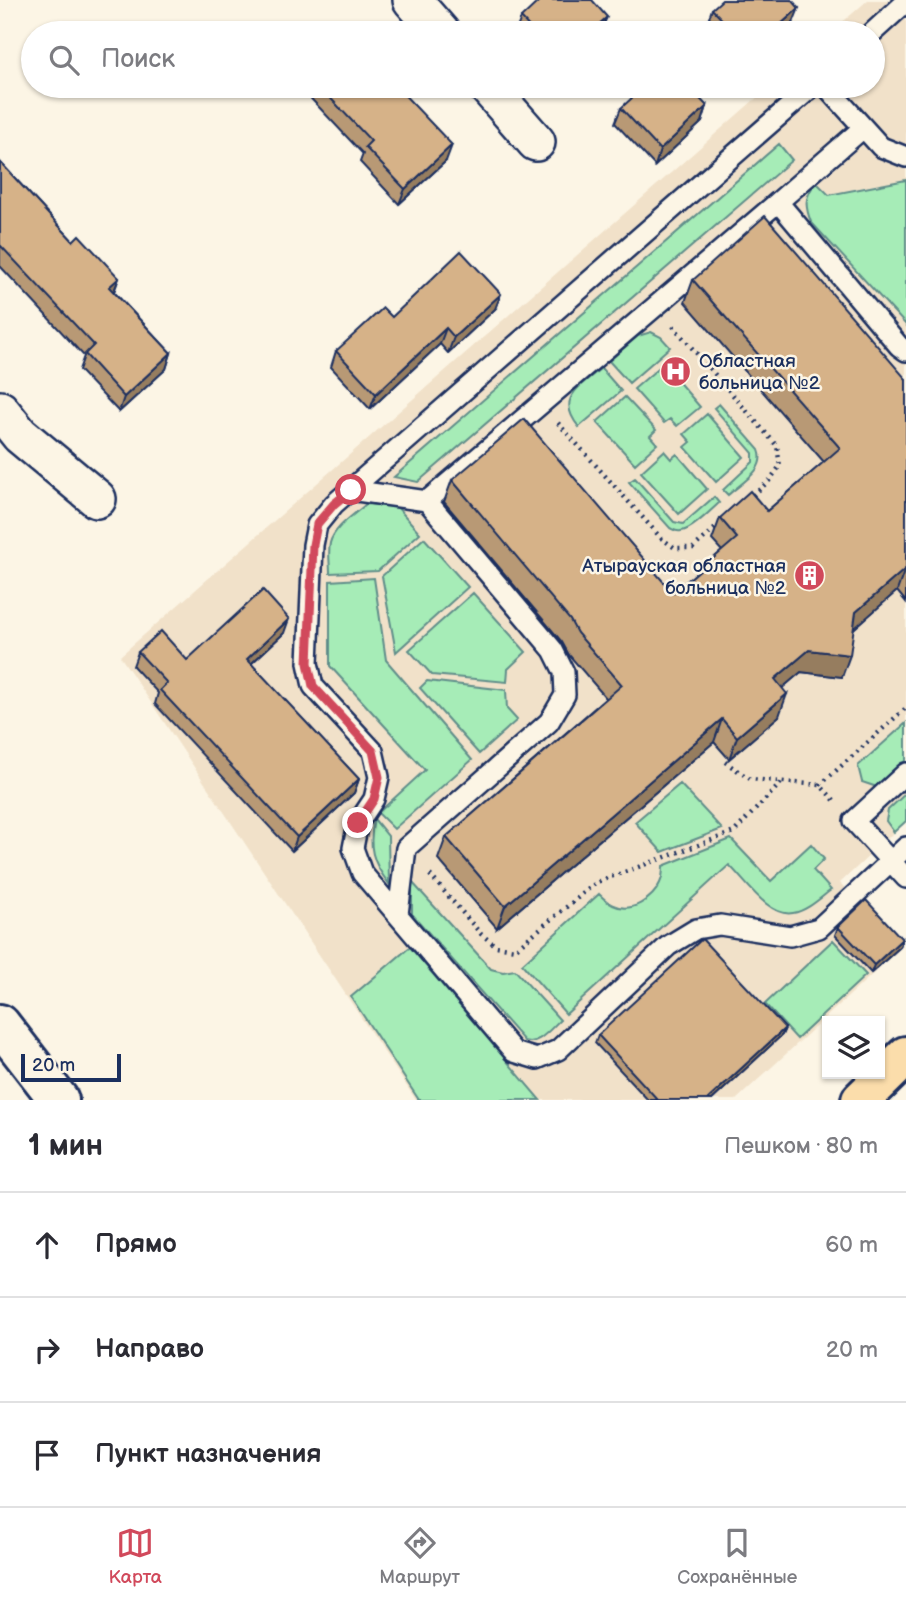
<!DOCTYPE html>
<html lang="ru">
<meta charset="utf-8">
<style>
body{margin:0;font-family:"Balsamiq Sans",sans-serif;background:#f7f7f7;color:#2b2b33}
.controls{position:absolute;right:21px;bottom:21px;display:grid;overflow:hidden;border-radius:0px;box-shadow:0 2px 5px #0004}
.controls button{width:63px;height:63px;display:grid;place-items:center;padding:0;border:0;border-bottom:2px solid #e1e1e2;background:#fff;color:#2b2b33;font:35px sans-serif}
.scale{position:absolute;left:21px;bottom:18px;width:100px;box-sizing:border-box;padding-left:7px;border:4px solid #1b2f5e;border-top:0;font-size:19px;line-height:24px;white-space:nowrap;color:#1b2f5e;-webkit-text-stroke:5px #fcf5e5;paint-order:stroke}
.stop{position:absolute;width:21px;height:21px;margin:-16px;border:5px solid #d1495b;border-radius:50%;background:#fff}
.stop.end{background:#d1495b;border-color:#fff;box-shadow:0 2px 7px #0008}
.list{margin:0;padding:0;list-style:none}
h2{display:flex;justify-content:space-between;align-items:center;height:91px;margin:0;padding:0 28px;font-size:30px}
h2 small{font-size:23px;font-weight:400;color:#7c7c81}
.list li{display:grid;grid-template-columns:46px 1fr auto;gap:21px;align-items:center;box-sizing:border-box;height:105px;padding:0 28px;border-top:2px solid #e1e1e2}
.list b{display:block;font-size:26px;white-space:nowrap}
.list em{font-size:23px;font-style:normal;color:#7c7c81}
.icon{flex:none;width:38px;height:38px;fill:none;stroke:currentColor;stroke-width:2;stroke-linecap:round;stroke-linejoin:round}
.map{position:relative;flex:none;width:906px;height:1100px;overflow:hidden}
.search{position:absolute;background:#fff;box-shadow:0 2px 5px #0004;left:21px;right:21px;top:21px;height:77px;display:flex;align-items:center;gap:18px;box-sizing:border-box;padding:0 24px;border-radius:38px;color:#7c7c81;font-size:26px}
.sheet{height:406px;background:#fff}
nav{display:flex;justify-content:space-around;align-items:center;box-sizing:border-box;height:98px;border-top:2px solid #e1e1e2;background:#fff;font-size:19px;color:#7c7c81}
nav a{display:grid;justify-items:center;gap:4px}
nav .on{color:#d1495b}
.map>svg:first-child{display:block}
.built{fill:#f1e1c9}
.green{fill:#a6ecb7;stroke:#608e8a;stroke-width:2}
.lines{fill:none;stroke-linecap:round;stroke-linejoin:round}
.service-casing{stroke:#1b2f5e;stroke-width:24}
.minor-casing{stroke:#1b2f5e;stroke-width:42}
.tertiary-casing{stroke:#1b2f5e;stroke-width:44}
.primary-casing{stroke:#1b2f5e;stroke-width:44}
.path{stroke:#1b2f5e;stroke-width:4.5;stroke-dasharray:2 5;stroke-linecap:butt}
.service{stroke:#fcf5e5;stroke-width:19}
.minor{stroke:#fcf5e5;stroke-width:37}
.tertiary{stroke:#fcf5e5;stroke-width:38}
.primary{stroke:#fbddab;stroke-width:38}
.wall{fill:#b89975;stroke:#1b2f5e;stroke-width:2}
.shaded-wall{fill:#967d5f;stroke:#1b2f5e;stroke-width:2}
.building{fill:#d6b288;stroke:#1b2f5e;stroke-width:2}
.route{stroke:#d1495b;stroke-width:9}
.labels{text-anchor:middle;stroke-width:5;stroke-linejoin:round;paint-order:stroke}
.poi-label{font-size:19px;fill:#1b2f5e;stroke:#fcf5e5;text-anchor:start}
</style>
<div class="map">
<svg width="906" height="1100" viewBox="0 0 906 1100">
<rect width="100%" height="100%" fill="#fcf5e5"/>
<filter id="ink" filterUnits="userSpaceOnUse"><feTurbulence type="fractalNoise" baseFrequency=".0143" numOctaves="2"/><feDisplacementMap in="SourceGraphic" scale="14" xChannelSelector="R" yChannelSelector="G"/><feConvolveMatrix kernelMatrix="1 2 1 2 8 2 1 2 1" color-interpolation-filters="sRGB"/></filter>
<g filter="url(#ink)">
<path class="built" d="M868,0h38v821l-66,62 62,64 -166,153h-320l-296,-444 650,-570h103v-53h-43z"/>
<path class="green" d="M779,144l13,16 -374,322 -24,-5z
M906,180v145l-95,-103c-7,-18 -6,-25 5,-40l13,13z
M651,332l10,5 9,10 -41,36 -20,-22 29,-25z
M663,364l37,43 -23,19 -7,-7 -6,4 -30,-34z
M601,368l20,23 -42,36c-24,-29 1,-40 22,-59z
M625,397l31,33 -6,6 7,8 -22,20 -38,-42z
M719,404l40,46c8,20 -18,33 -31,45l-5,-5 30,-28v-9l-39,-45z
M707,414l37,43 -28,25 -31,-35 6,-5 -7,-8z
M664,451l7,8 6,-5 30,35 -28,25 -38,-42z
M635,478l39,44 9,2 31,-27 5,6c-8,7 -28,28 -38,28 -5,1 -7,-1 -11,-3l-41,-46z
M366,504l31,3 23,26 -42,38 -48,2c0,-9 -2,-21 0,-30 4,-16 24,-28 36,-39z
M424,538l44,49 -72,65 -14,-76z
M374,578l12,82 86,100 -78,69 -16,-16 47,-43 -95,-104v-85z
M473,593l53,59 -18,17 -1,13 -75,-7 -23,-25z
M427,681l79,9 1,19 10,11 -38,34 -59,-66z
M906,723v37l-29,27 -15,-5 -4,-16z
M680,784l42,45 -60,23 -27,-30z
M906,793v28l-12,11 -8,-11 2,-11z
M374,819l14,17 1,48c-17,-22 -21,-37 -15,-65z
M731,839l40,42 40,-37 13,15 -11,11 18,20c-11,8 -24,21 -38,23 -24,5 -48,-33 -64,-48l-163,149 -44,-50 77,-70c4,4 9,9 14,11 18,9 40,-6 47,-22 3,-6 3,-11 3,-17z
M412,882l79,87 12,3 12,-2 45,50c-10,9 -22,26 -36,21l-112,-127z
M833,940l33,35 -69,64 -32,-35z
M410,947l130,153h-121l-68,-103z"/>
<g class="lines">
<defs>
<path id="service" d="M872,33l34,-31
M813,86l-479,418 -17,21 -4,20 -5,118 5,23 60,65 6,26 -5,22 -16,24 -5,25 9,25 152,179 23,7 21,-9 110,-104 28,-17 24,-4 70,11 29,-8 87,-81
M826,86l55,61 25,10
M863,128l-85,74 121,144 7,5
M350,490l77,11
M906,773l-52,48 52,57
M398,914l8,-66 143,-126 16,-27 -1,-23 -11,-22 -126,-149 351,-299"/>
<path id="minor" d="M412,0l29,33
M487,86l49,56
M0,410l20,25 77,64"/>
<path id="tertiary" d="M0,1024l59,76"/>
<path id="primary" d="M861,1100l45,-44"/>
</defs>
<use href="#service" class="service-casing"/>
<use href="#minor" class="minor-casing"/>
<use href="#tertiary" class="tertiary-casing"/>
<use href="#primary" class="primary-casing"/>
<path class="path" d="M673,326l104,120 3,20 -11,15 -18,16
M558,423l103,115 14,10h18l27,-24
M725,762l25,17 70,6 17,18
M820,785l86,-77
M430,875l51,59 15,12 19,3 82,-67 137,-50 47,-49"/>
<use href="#service" class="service"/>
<use href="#minor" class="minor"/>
<use href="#tertiary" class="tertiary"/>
<use href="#primary" class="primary"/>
</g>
<path class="wall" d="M712,9l81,14 -11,10h-67l-8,-9z
M521,18l81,14 -2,1h-85z
M301,86h95l50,75 -47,43 -39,-42 3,-8 -63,-67z
M707,106l-5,16 -47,44 -40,-43 6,-15z
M0,162l73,79 46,37 -5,14 57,61 -5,16 -47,43 -40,-42 5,-14 -84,-90z
M693,280l213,99v223l-9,-11 -44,38 -11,48 -41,-5 -19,16 -3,28 -50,43 -15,-17 -217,186 -59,-69 8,-22 160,-139 -37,-43 -7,-13 -118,-140 8,-22 221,113 49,-42 -10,-11 8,-22 47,-7 57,-49 -139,-160z
M495,309l-47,44 -8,-9 -70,65 -39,-42 5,-16 56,-34z
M284,633l-33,31 108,115 -5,14 -62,58 -137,-147 3,-11 -25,-27 5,-14 49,8z
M838,927l64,12 -2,8 -29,26 -36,-38z
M785,1028l-3,7 -70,65h-64l-53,-57 3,-8z"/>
<path class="shaded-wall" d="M799,8l-6,15 -11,10h-11z
M607,17l-7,16h-11z
M707,106l-5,16 -47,44 5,-16z
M452,145l-6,16 -47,43 6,-15z
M119,278l-6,15 -4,-6z
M501,294l-6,15 -47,44 6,-16z
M446,328l-6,16 -70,65 6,-15z
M171,353l-5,16 -47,43 5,-15z
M905,569l-8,22 -49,43 8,-22z
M289,619l-5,14 -43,40 6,-14z
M809,650l41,5 -8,22 -41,-5 -34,29 8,-22z
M787,694l-8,22 -50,43 8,-22z
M722,719l-8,23 -217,186 8,-22z
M359,779l-5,14 -62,58 5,-14z
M902,939l-2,8 -29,26 3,-8z
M785,1028l-3,7 -70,65h-5z"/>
<path class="building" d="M540,0h52l15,17 -18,16h-54l-14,-15z
M722,0h70l7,8 -28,25h-36l-23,-24z
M353,28l5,5h-11z
M319,86h77l56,59 -47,44 -40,-42 6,-6z
M645,86h43l19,20 -47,44 -39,-42z
M0,162l73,79 6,-6 40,43 -10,9 62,66 -47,44 -39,-43 9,-9 -94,-100z
M765,216l141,163v192l-1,-2 -49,43 -6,43 -41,-5 -34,29 12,15 -50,43 -15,-18 -217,187 -59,-69 176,-152 -45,-52 -7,-13 -118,-140 72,-61 149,174 64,-55 -17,-20 30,-27 17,20 73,-63 -147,-168z
M461,251l40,43 -47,43 -8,-9 -70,66 -40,-43 47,-43 9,9z
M263,590l26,29 -42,40 112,120 -62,58 -137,-147 7,-7 -29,-31 23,-21 26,29z
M866,900l36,39 -28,26 -36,-38z
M702,939l83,89 -78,72h-49l-60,-65z"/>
</g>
<g class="lines" filter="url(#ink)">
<path class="route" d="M351,490l-17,14 -17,20 -4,21 -5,118 5,23 60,65 6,26 -5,22 -16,24"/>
</g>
<defs>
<symbol id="hospital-disc" viewBox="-11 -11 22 22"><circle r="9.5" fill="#d1495b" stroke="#fcf5e5"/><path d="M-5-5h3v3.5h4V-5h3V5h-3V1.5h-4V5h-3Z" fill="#fff"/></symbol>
<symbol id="building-disc" viewBox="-11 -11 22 22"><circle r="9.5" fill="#d1495b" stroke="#fcf5e5"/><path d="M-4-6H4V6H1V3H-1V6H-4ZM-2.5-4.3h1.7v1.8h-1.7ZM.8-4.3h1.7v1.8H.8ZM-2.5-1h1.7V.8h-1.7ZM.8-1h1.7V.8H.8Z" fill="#fff"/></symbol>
</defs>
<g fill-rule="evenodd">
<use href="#hospital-disc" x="658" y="354" width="35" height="35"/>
<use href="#building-disc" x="792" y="558" width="35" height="35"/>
</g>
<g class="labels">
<g class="poi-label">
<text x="699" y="367">Областная<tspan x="699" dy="22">больница №2</tspan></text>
<text x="786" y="572" text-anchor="end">Атырауская областная<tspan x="786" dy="22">больница №2</tspan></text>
</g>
</g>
</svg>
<div class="controls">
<button><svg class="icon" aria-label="layers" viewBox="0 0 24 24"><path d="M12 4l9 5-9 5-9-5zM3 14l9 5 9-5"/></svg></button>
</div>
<div class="scale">20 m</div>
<div class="stop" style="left:351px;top:490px"></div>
<div class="stop end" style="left:358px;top:823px"></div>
<div class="search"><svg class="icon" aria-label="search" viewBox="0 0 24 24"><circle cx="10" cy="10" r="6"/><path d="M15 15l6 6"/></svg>Поиск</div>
</div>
<section class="sheet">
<h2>1 мин<small>Пешком · 80 m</small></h2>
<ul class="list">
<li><svg class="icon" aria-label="ahead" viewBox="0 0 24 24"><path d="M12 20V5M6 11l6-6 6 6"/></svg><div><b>Прямо</b></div><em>60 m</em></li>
<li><svg class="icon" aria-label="right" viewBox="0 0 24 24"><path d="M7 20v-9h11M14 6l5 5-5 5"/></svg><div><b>Направо</b></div><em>20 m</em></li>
<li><svg class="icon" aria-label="arrive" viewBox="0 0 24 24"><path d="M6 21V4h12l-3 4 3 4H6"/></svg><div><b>Пункт назначения</b></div></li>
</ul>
</section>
<nav>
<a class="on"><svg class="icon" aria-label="map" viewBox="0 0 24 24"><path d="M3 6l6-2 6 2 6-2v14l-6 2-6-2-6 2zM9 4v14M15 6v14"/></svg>Карта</a>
<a><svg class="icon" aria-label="directions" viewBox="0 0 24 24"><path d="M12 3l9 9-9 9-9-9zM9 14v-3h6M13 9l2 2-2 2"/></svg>Маршрут</a>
<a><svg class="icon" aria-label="saved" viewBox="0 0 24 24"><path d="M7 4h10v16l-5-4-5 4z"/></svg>Сохранённые</a>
</nav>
